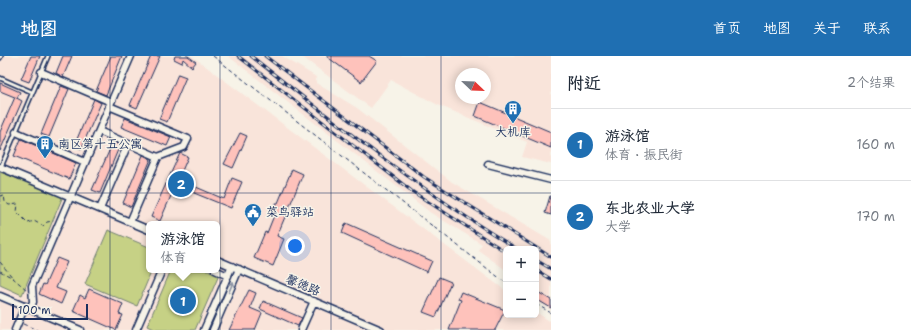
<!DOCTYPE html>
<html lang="zh">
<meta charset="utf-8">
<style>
body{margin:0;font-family:"Shantell Sans","LXGW WenKai TC",sans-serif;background:#f6f6f7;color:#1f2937}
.controls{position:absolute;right:12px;bottom:12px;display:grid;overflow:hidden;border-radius:6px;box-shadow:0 2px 10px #0003}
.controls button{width:36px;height:36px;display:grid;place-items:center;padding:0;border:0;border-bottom:1px solid #e0e1e3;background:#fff;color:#1f2937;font:20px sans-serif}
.compass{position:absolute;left:455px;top:12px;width:36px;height:36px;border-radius:50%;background:#fff;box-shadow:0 2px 10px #0003;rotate:113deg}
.scale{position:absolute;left:12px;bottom:10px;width:76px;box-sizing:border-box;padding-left:4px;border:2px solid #1b2f5e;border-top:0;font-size:11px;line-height:14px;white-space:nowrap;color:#1b2f5e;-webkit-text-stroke:3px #f7f3e8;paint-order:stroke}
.you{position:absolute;left:295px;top:190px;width:14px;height:14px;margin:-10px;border:3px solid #fff;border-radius:50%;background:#1a73e8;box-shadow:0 0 0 6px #1a73e833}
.badge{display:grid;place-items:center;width:26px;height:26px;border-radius:50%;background:#1f6fb2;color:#fff;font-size:13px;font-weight:700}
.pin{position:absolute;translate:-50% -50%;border:2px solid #fff;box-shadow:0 1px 4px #0006}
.popup{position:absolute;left:146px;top:165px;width:74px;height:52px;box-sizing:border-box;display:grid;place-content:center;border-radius:6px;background:#fff;filter:drop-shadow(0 1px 3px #0005);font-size:13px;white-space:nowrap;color:#747a83}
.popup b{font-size:15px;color:#1f2937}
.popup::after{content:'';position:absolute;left:50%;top:100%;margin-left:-8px;border:8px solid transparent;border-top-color:#fff}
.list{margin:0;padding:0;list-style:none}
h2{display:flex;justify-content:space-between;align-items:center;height:52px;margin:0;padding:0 16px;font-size:17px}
h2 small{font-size:13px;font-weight:400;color:#747a83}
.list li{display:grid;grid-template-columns:26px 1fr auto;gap:12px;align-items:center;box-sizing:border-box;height:72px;padding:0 16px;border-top:1px solid #e0e1e3}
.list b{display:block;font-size:15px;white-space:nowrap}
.list p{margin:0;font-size:13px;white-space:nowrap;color:#747a83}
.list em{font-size:13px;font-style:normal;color:#747a83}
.map{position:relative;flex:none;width:551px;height:274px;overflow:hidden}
header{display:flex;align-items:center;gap:24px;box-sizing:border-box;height:56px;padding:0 20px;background:#1f6fb2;color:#fff}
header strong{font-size:19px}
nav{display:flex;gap:22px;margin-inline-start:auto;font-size:14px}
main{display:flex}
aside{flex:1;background:#fff}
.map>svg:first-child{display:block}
.built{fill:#f9e4da;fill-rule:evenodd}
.green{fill:#c6d185;stroke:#708072}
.building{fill:#fec2bb;stroke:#1b2f5e}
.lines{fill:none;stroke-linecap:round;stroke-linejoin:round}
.service-casing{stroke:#1b2f5e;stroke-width:6}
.minor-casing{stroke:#1b2f5e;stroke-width:9}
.path{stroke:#1b2f5e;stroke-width:1;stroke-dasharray:4 3;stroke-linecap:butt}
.service{stroke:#f7f3e8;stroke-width:3}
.minor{stroke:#f7f3e8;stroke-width:6}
.rail-casing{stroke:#1b2f5e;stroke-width:3}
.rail{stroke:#f7f3e8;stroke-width:1.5;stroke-dasharray:4.5;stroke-linecap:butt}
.oneway{stroke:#8991a3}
.grid{fill:none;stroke:#1b2f5e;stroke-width:1;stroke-opacity:0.55}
.labels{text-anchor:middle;stroke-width:3;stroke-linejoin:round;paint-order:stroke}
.poi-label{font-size:12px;fill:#1b2f5e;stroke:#f7f3e8;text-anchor:start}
.street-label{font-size:12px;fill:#1b2f5e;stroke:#f7f3e8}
</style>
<header>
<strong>地图</strong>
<nav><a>首页</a><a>地图</a><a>关于</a><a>联系</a></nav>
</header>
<main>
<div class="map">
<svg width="551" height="274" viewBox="0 0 551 274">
<rect width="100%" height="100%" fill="#f7f3e8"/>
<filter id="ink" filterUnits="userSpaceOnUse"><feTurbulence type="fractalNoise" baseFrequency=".025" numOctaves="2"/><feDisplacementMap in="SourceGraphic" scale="8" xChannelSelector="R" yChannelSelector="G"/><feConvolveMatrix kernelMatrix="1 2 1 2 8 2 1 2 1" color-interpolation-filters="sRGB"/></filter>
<g filter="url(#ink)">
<path class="built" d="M0,0h192l314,235v24h30v-3l15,10v8h-551zM149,168h68v46h-68z
M228,0h54l34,21v6l41,25 95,74 99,59v69l-15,-10v-51h-30v21l-28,-20 4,-6 -51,-31z
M301,0h250v108l-29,-7 5,-15 -89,-37 -47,-25 -20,28zM461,18h24v24h-24z"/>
<path class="green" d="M0,116l63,24 -41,99 -22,-10z
M108,174l41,17v23h3l-15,36 -52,-22z
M171,214h37l11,5 -24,55h-40l-8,-4z"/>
<path class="building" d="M31,0h9l-11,26 -8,-3z
M63,0h9l-9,21 -7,-4z
M111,0h11l-16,39 -10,-4z
M151,0h9l-23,52 -7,-3z
M175,0h13l8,6 -4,5 -9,-8 -1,4 -8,-4z
M326,0h43l8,5 -16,21z
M178,18l8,3 -19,45 -8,-3z
M0,27l20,9 -3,6 -17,-7z
M61,30l8,3 -20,48 -8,-3z
M15,41l7,4 -22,50v-19z
M94,43l7,4 -20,46 -7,-3z
M480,46l71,30v16l-76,-32z
M125,62l46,19 -4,9 -46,-19z
M240,77l7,3 -14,32 -9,-4z
M21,83l55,24 -7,16 -55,-23z
M113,86l7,3 -20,48 -8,-3z
M180,97l8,4 -28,64 -9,-4z
M143,99l8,4 -20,48 -8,-4z
M292,113l11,5 -26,62 7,3 -11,27 -19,-8 11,-26 2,1 8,-20 -3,-1 4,-9h2z
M232,122l10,4 -11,26 -37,-15 2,-6 28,12z
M550,140h1v19l-6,-2z
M346,167l86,38 -5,11 -85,-39z
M57,202l10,4 -11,26 10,4 -5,12 -22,-10 4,-10 2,1z
M439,221l12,5 -15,35 -13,-5z
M89,233l34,15 -4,10 4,1 -7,15 -43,-19 7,-16 5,3z
M249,234l7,3 -6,15 12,5 -7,17h-26z
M536,235l15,9v8l-15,-9z
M461,236l44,18 -10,20h-46l12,-30 -3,-1z
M263,245l39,17 -4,8 -38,-17z"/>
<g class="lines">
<defs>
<path id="service" d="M0,2l1,-2
M0,22l32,14
M1,111l47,-111"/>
<path id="minor" d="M41,16l70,30
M99,75l59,26 26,-10 4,-8 -79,-33
M16,76l69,30
M488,108l63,16
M0,111l149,63
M100,153l28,-65
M130,166l28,-65
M217,204l164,70
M215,214l13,6
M0,240l80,34
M30,252l3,-6 -1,-16 99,-230
M15,274l10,-24
M136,274l26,-60
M204,274l28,-64
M213,274l26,-61
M301,274l13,-29"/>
</defs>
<use href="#service" class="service-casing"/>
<use href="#minor" class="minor-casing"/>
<path class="path" d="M213,0l293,227
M0,140l4,-1 1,7 4,3 9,-1 -1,8 11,11 6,-2 9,5 4,-4 6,-1
M0,206l13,16
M0,215l13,7 14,12
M536,248l15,9
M23,268l14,6"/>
<use href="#service" class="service"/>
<use href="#minor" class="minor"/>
<defs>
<path id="rail" d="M238,0l175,136 93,60
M251,0c86,68 172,136 266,193
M265,0l159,121 127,80
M536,204l15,9
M536,214l15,9"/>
</defs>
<use href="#rail" class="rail-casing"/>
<use href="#rail" class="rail"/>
</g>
<defs><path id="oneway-shaft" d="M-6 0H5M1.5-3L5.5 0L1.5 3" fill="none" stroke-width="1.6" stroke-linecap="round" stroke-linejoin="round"/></defs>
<use class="oneway" href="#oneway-shaft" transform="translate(231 231) rotate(-67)"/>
</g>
<path class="grid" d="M110,0v274M220,0v274M331,0v274M441,0v274M0,137h551"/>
<defs>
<symbol id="building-pin" viewBox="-11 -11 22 30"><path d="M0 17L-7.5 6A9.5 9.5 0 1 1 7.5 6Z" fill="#1f6fb2" stroke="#f7f3e8"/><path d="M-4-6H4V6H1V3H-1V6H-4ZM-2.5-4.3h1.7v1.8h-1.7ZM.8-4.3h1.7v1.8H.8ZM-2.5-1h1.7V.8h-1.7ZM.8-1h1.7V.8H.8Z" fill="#fff"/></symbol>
<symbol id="civic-pin" viewBox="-11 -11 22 30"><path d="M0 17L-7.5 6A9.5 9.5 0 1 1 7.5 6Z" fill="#1f6fb2" stroke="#f7f3e8"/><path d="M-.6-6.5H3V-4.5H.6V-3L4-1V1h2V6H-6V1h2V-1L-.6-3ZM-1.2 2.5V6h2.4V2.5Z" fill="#fff"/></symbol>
</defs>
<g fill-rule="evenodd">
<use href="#building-pin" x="503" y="43" width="20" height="27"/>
<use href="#building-pin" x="35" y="78" width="20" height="27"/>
<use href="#civic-pin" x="243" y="146" width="20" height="27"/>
</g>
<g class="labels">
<g class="poi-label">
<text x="513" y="80" text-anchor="middle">大机库</text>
<text x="58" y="92">南区第十五公寓</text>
<text x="266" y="160">菜鸟驿站</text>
</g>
<g class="street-label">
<text transform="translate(303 229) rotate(23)" y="4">馨德路</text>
</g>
</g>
</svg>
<div class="controls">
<button>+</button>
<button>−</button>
</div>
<svg class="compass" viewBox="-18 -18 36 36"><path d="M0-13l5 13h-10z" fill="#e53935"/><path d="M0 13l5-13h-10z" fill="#747a83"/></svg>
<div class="scale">100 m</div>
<div class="you"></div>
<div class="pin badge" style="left:183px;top:245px">1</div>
<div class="popup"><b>游泳馆</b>体育</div>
<div class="pin badge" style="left:181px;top:128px">2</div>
</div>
<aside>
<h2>附近<small>2个结果</small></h2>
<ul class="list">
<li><span class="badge">1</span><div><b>游泳馆</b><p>体育 · 振民街</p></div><em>160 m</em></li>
<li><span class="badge">2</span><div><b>东北农业大学</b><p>大学</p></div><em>170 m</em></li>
</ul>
</aside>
</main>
